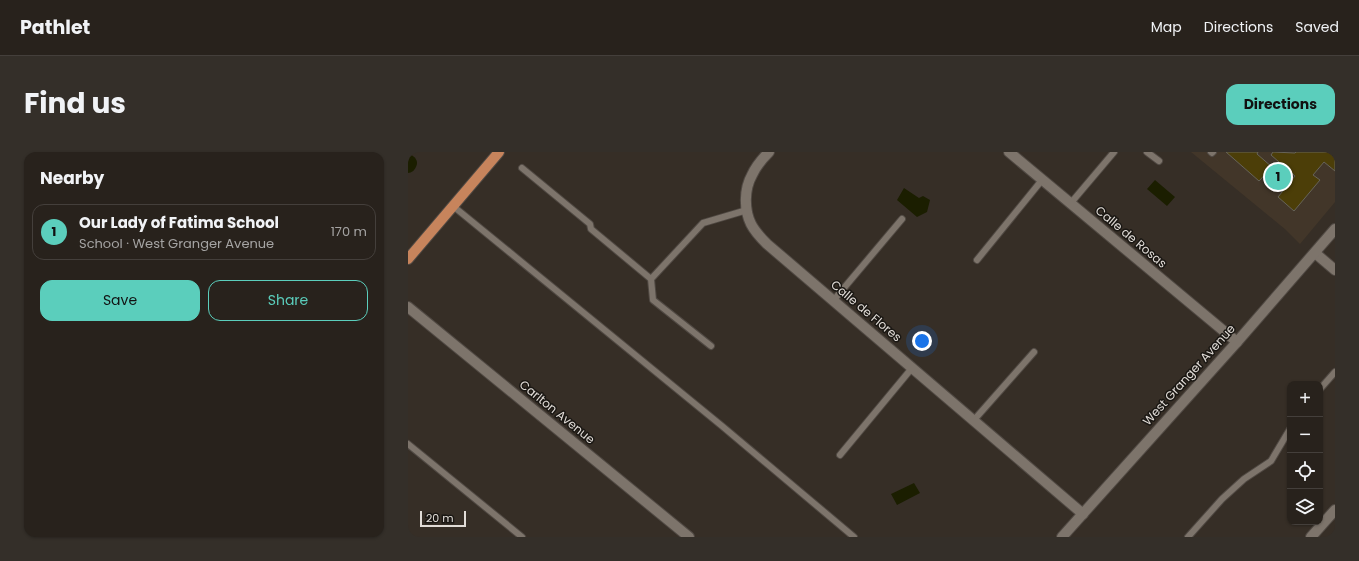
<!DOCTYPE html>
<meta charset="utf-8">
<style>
body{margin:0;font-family:Poppins,sans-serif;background:#342f29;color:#f1f3f6}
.controls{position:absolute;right:12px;bottom:12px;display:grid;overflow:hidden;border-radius:8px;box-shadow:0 1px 3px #0004}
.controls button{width:36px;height:36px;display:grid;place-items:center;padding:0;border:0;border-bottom:1px solid #443f3b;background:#28221c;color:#f1f3f6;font:20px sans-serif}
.scale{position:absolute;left:12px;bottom:10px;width:46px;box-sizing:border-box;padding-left:4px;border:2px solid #e1dcd7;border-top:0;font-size:11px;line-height:14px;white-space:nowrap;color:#e1dcd7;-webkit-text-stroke:3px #1a1713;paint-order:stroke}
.you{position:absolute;left:514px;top:189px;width:14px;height:14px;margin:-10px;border:3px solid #fff;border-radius:50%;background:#1a73e8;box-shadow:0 0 0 6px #1a73e833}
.badge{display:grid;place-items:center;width:26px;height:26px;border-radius:50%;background:#5bcebc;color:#111;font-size:13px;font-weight:700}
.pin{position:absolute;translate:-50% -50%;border:2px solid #fff;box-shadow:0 1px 4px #0006}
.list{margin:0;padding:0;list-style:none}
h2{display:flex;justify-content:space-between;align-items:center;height:52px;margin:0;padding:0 16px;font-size:17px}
h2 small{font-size:13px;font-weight:400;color:#a5a4a3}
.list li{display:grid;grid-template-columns:26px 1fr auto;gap:12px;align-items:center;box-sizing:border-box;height:56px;margin:0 8px 8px;padding:0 8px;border:1px solid #443f3b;border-radius:12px}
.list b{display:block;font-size:15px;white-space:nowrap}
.list p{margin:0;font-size:13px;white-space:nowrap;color:#a5a4a3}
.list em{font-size:13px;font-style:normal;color:#a5a4a3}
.actions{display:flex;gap:8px;padding:12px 16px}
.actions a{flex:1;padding:9px 0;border:1px solid #5bcebc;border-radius:12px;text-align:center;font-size:14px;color:#5bcebc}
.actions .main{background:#5bcebc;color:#111}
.icon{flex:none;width:22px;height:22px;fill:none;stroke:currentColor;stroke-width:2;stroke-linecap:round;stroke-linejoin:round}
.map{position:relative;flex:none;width:927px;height:385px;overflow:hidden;border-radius:12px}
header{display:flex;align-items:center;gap:24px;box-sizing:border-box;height:56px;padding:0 20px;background:#28221c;border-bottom:1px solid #443f3b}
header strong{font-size:19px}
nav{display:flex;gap:22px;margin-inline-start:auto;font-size:14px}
.intro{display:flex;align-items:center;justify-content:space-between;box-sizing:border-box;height:96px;padding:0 24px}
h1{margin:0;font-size:28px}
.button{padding:10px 18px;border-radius:12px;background:#5bcebc;color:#111;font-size:14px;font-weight:700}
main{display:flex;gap:24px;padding:0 24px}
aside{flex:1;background:#28221c;border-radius:12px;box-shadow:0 1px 3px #0004}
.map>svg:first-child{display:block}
.built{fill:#423629}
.water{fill:#1b1e00}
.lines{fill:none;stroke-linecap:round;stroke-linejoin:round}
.canal{stroke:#1b1e00;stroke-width:16}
.building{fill:#4c3e08;stroke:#676459}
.lane-casing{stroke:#504943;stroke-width:8}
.street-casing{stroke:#504943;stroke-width:12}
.secondary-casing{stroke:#504943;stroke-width:12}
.primary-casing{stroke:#504943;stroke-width:12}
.lane{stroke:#7d746b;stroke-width:6}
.street{stroke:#7d746b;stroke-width:10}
.secondary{stroke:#7d746b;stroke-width:10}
.primary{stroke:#c7845c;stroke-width:10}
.labels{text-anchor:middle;stroke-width:3;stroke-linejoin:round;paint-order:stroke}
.street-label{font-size:12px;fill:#e1dcd7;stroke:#1a1713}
</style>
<header>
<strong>Pathlet</strong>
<nav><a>Map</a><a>Directions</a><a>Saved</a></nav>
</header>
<div class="intro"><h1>Find us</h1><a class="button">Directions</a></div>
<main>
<aside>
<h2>Nearby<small></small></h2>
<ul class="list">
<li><span class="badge">1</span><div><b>Our Lady of Fatima School</b><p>School · West Granger Avenue</p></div><em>170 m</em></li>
</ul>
<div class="actions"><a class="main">Save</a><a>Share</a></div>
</aside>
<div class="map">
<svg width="927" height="385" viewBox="0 0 927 385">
<rect width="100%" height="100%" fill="#362e26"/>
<path class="built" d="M783,0h144v50l-35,42 -14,-14z"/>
<path class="water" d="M747,28l20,17 -8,9 -20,-17z
M496,36l15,10 4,-2 7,4 -3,12 -10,5 -20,-17z
M506,331l6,10 -23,12 -6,-11z"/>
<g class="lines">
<path class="canal" d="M0,13l1,-2"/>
</g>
<path class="building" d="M818,0h32l-1,2 15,13 -13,14z
M865,0l22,1 1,-1h39v19l-11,-9 -11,13 7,5 -26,31 -16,-14 17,-21 -24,-21z"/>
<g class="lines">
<defs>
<path id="lane" d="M739,0l12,9
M803,0l1,1 1,-1
M114,16l68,56 1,5 60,50 2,21 58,46
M662,52l44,-52
M45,54l269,220 132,111
M569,108l65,-80
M243,127l52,-56 44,-13
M425,149l69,-82
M912,237l15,-17
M566,268l60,-68
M0,292l114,93
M432,303l72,-87
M780,385l34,-38 22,-20 27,-18 19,-32"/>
<path id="street" d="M361,0c-7,7 -13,14 -17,23 -8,14 -8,35 -1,49 4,8 10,14 16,20l316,270
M601,0l228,190
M907,101l20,17
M0,155l281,230
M903,385l24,-27"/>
<path id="secondary" d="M654,385l175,-195 98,-113"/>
<path id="primary" d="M0,107l91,-107"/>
</defs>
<use href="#lane" class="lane-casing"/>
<use href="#street" class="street-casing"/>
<use href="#secondary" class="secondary-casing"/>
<use href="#primary" class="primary-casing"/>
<use href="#lane" class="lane"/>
<use href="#street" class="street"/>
<use href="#secondary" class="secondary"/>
<use href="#primary" class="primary"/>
</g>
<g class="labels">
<g class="street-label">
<text transform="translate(723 85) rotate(40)" y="4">Calle de Rosas</text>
<text transform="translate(458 159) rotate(40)" y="4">Calle de Flores</text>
<text transform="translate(781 223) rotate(-48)" y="4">West Granger Avenue</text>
<text transform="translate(149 260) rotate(39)" y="4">Carlton Avenue</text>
</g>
</g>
</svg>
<div class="controls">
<button>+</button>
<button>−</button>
<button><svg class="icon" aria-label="locate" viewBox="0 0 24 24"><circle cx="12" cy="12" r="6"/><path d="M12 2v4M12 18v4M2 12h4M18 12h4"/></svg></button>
<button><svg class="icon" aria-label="layers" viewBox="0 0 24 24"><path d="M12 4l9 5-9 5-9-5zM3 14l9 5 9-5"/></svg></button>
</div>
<div class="scale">20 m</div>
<div class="you"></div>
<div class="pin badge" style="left:870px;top:25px">1</div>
</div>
</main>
